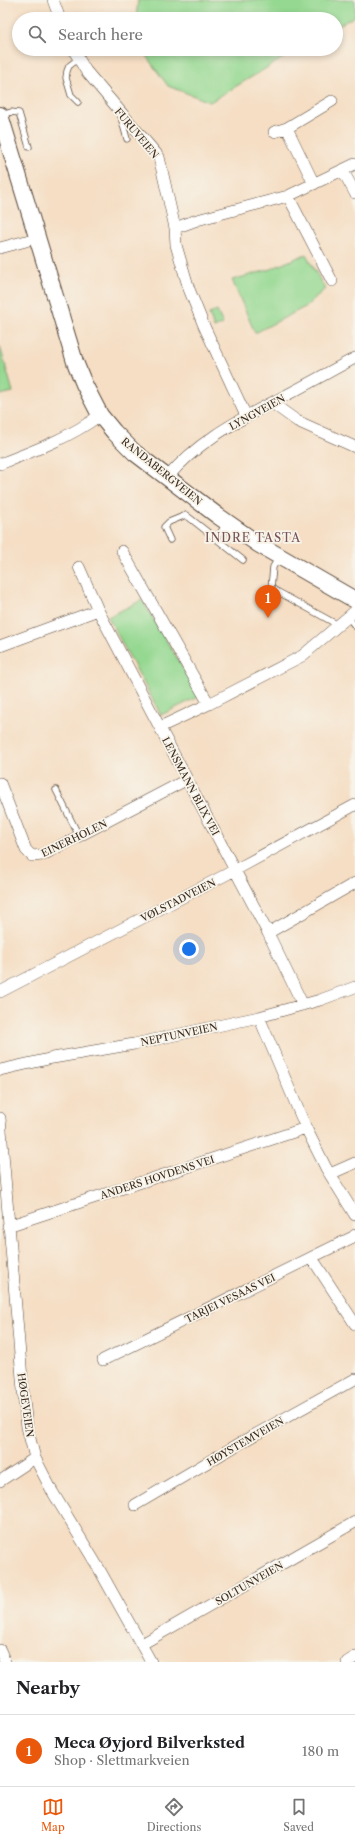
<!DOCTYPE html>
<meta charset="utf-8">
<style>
body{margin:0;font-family:"Libre Caslon Text",serif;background:#f2f2f2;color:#202124}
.you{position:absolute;left:189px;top:949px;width:14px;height:14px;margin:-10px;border:3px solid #fff;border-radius:50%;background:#1a73e8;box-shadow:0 0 0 6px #1a73e833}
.badge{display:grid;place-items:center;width:26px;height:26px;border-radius:50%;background:#ea580c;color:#fff;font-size:13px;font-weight:700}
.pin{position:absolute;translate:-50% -33px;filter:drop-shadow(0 1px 2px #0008)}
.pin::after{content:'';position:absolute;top:21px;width:14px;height:12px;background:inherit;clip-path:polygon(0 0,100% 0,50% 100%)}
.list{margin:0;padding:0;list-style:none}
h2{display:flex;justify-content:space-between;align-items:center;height:52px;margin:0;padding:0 16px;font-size:17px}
h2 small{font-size:13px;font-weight:400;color:#757577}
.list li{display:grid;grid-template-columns:26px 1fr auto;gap:12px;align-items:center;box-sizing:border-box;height:72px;padding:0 16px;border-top:1px solid #e0e0e0}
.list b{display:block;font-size:15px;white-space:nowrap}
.list p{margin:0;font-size:13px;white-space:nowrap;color:#757577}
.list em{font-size:13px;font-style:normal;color:#757577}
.icon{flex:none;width:22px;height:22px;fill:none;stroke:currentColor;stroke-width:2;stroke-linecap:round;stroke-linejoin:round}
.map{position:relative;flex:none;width:355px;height:1662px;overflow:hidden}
.search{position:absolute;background:#fff;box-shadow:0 2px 6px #0003;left:12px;right:12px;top:12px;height:44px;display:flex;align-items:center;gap:10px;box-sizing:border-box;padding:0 14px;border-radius:22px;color:#757577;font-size:15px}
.sheet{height:124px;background:#fff}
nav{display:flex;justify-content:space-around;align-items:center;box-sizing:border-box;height:56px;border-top:1px solid #e0e0e0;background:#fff;font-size:11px;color:#757577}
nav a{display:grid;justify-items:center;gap:2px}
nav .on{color:#ea580c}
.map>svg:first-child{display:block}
.green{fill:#94d891;stroke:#688158}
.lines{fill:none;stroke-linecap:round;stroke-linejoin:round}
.lane-casing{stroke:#574537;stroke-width:7}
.street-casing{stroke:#574537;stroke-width:12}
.secondary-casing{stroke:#574537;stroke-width:18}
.lane{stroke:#fff;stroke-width:5.5}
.street{stroke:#fff;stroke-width:11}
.secondary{stroke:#fff;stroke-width:16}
.labels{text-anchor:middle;stroke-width:3.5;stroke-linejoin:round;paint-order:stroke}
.street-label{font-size:10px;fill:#3b2a1e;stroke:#f7f3e8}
.quarter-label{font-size:12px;letter-spacing:1px;fill:#785359;stroke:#f7f3e8}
</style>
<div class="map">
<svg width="355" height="1662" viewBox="0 0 355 1662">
<rect width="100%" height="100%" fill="#f7f3e8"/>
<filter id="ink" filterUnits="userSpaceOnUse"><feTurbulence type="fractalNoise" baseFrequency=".025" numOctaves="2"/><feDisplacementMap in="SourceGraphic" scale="8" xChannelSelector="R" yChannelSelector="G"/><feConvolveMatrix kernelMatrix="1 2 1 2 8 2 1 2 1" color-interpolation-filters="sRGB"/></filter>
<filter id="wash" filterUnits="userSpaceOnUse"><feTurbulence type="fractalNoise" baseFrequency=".012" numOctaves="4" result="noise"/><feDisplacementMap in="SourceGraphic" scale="16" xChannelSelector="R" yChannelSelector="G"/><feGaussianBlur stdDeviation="0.9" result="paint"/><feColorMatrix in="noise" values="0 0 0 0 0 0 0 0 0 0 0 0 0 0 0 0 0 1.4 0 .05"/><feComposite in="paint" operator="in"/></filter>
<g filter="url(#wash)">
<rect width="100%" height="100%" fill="#f5dec4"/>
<path class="green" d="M138,0h217v16l-19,11v-8h-200z
M141,49h157l-88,53 -42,-16z
M306,254l19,35 -20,18 -50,26 -23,-53 36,-10z
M217,311l6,13 -9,4 -5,-14z
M0,346l13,46 -13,3z
M142,600l58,96 -39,19 -53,-98z"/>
</g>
<g filter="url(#ink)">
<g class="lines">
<defs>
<path id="lane" d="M78,102l-7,-7 -5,-17 1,-7 2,-5 9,-7
M2,115l9,-3 8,1 10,34
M127,139l-5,-18h6
M215,538l6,-6 5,-10
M170,540l-6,-13 5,-5 17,-7 57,45
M279,557l-6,10 -2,21 67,37
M348,617l7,9
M56,790l23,46"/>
<path id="street" d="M53,0l7,19
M73,49l13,22 73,86 16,71 1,17 13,44 15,37 42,90
M287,128l27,56
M274,132l13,-4 45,-27
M343,171l12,22
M288,196l44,85
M175,228l22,-8 91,-24 67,-32
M0,248l26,-7
M272,403l25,18 58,26
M0,464c34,-13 71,-27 100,-49
M167,478c28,-34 66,-55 104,-75 28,-14 56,-30 84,-45
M122,551l87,153
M79,567l19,43 170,323 35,72
M0,646l98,-36
M160,727l49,-23 93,-48 53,-45
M0,783l26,67 6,6 11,-1 143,-75
M268,933l87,-50
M0,992l235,-122 120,-65
M259,1017l47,111 20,40 29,47
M0,1070l53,-12 81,-14 125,-27 61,-17 35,-13
M0,1118l23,272 4,37 8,31 17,33 46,76 53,95
M330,1174l25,-11
M8,1226l298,-98
M312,1258l43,66
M103,1360l250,-123 2,-2
M0,1481l35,-23
M135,1505l114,-67 106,-59
M142,1644l213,-122
M0,1650l5,12
M347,1662l8,-5"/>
<path id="secondary" d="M0,115l75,247 9,22 16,31 14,17 21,21 83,63 40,28 97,56"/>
</defs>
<use href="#lane" class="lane-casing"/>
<use href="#street" class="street-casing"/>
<use href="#secondary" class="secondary-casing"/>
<use href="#lane" class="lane"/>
<use href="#street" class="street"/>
<use href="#secondary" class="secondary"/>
</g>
</g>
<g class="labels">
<g class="street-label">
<text transform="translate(137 133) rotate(50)" y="4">FURUVEIEN</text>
<text transform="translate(257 412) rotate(-29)" y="4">LYNGVEIEN</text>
<text transform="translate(162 471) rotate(39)" y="4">RANDABERGVEIEN</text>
<text transform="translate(191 786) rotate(62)" y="4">LENSMANN BLIX VEI</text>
<text transform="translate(74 838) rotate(-26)" y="4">EINERHOLEN</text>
<text transform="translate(178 900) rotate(-27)" y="4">VØLSTADVEIEN</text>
<text transform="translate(179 1034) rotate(-12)" y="4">NEPTUNVEIEN</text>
<text transform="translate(157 1177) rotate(-18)" y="4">ANDERS HOVDENS VEI</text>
<text transform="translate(230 1298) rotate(-26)" y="4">TARJEI VESAAS VEI</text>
<text transform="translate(26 1405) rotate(82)" y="4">HØGEVEIEN</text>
<text transform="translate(245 1441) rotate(-30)" y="4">HØYSTEMVEIEN</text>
<text transform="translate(249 1583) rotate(-30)" y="4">SOLTUNVEIEN</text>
</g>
<g class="quarter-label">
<text x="253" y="542">INDRE TASTA</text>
</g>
</g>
</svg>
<div class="you"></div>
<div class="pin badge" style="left:268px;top:618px">1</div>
<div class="search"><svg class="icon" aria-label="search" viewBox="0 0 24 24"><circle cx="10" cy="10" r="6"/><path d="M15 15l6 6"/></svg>Search here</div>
</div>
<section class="sheet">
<h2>Nearby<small></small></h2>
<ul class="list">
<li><span class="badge">1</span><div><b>Meca Øyjord Bilverksted</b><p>Shop · Slettmarkveien</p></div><em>180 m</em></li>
</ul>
</section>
<nav>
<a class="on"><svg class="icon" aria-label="map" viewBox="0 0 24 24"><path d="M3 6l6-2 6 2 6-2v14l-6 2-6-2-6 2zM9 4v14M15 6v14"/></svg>Map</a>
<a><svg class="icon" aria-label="directions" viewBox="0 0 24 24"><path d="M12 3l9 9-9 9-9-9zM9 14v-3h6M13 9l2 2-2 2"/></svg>Directions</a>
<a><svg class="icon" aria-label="saved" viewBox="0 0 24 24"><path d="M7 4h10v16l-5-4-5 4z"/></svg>Saved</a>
</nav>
